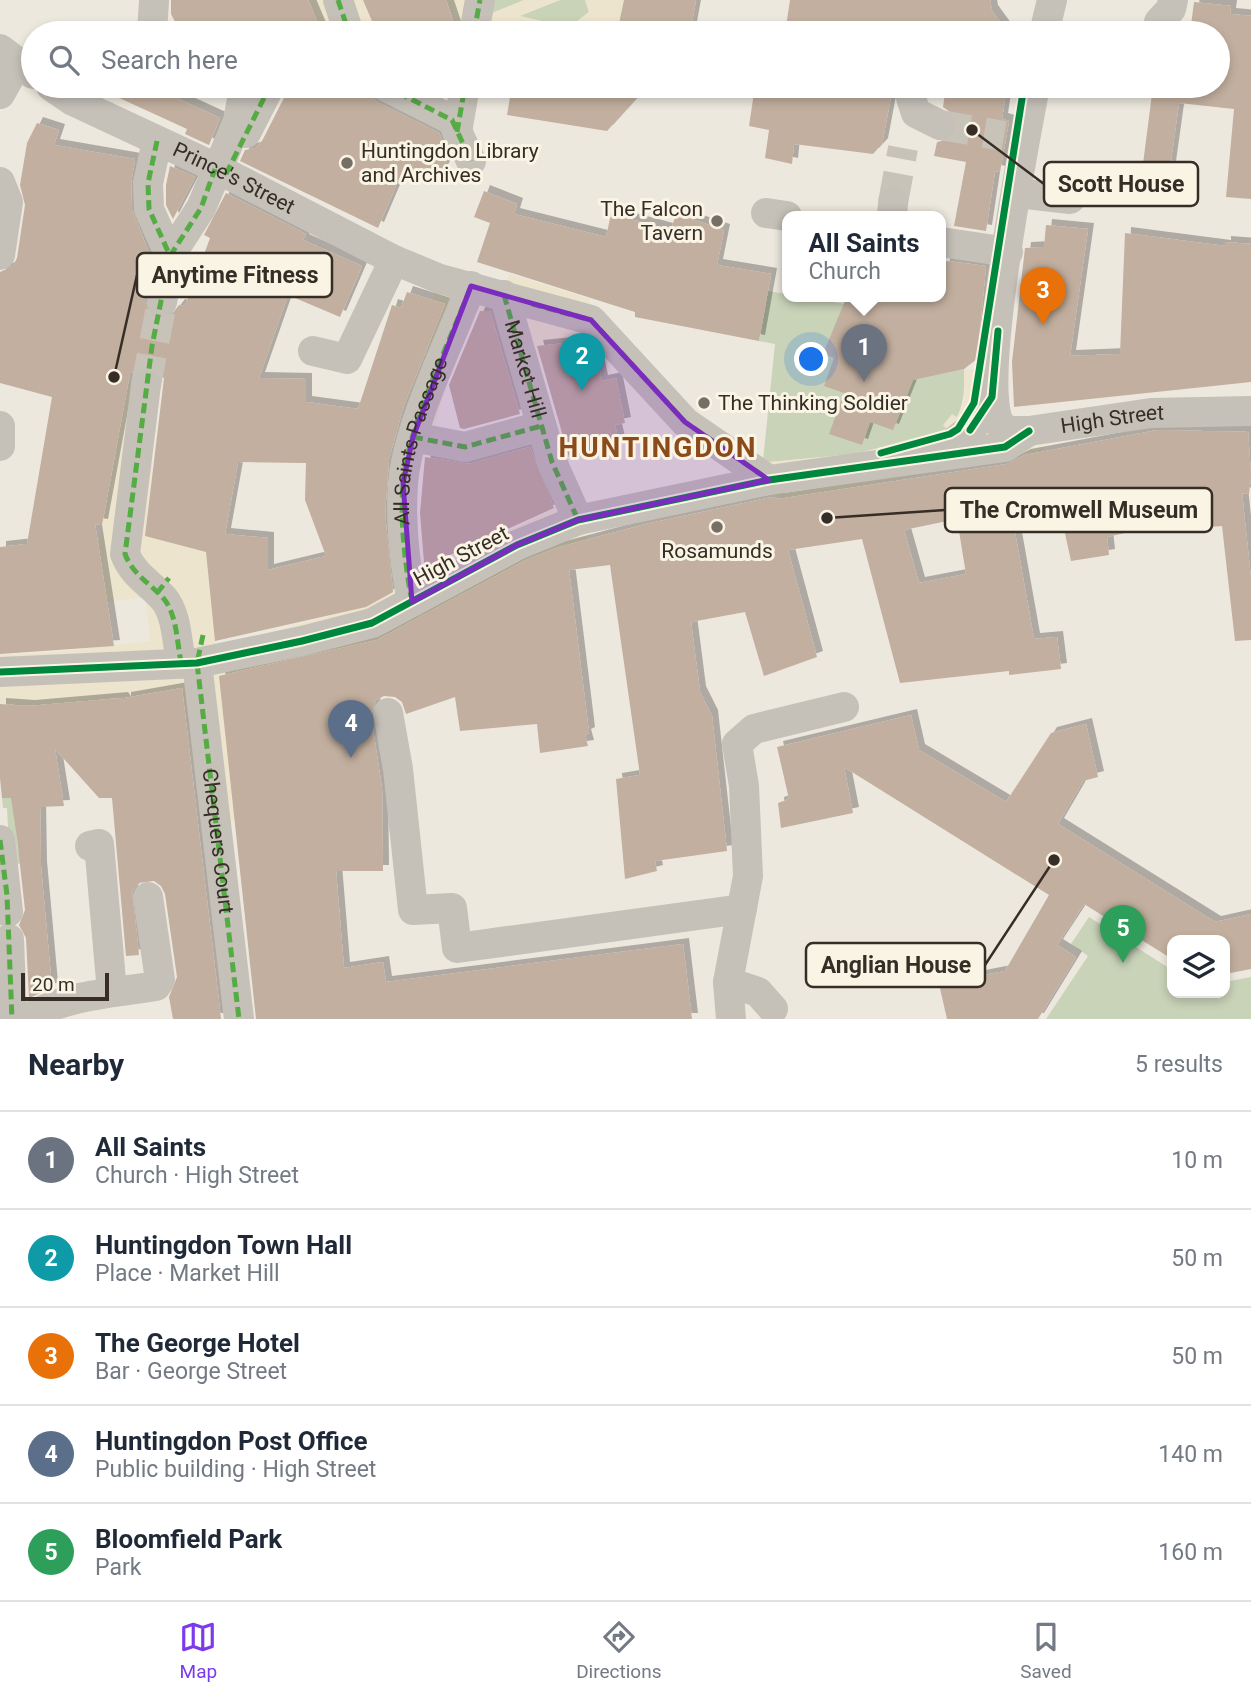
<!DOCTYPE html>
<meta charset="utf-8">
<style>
body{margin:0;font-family:Roboto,sans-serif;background:#f6f6f7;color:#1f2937}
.controls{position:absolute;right:21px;bottom:21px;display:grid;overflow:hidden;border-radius:14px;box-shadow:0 4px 10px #0003}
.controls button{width:63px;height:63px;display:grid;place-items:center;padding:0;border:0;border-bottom:2px solid #e0e1e3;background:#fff;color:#1f2937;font:35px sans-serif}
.scale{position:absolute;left:21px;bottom:18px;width:88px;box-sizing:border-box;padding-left:7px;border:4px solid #362e26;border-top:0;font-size:19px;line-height:24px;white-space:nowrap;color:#362e26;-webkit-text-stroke:5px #faf4e5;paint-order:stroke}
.you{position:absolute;left:812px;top:360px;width:24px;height:24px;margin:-18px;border:5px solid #fff;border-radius:50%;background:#1a73e8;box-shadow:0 0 0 10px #1a73e833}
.badge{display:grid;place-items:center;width:46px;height:46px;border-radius:50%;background:#7c3aed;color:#fff;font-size:23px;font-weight:700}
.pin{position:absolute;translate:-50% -58px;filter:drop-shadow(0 2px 4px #0008)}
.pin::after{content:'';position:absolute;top:37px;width:24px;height:21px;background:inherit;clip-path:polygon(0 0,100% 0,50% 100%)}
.popup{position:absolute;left:782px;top:211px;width:164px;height:91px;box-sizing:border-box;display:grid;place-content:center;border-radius:14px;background:#fff;filter:drop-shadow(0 2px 5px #0005);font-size:23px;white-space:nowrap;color:#747a83}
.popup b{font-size:26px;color:#1f2937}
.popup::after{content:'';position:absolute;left:50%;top:100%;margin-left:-14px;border:14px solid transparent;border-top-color:#fff}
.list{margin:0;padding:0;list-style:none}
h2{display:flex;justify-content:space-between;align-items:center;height:91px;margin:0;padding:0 28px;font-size:30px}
h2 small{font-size:23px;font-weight:400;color:#747a83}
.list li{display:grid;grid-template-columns:46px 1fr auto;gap:21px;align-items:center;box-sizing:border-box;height:98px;padding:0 28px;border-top:2px solid #e0e1e3}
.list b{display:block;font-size:26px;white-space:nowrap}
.list p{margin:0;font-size:23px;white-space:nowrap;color:#747a83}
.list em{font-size:23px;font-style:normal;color:#747a83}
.icon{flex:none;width:38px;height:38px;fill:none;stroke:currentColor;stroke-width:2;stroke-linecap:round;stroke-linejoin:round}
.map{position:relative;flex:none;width:1251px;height:1019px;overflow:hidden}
.search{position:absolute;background:#fff;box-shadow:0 4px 10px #0003;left:21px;right:21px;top:21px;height:77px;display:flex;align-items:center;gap:18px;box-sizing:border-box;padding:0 24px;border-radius:38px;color:#747a83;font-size:26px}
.sheet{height:581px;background:#fff}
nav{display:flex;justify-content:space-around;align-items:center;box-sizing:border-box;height:98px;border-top:2px solid #e0e1e3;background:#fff;font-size:19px;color:#747a83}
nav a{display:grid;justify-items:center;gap:4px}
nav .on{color:#7c3aed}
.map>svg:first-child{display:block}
.green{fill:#c9d3b8}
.plaza{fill:#ece4cc;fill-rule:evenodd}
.building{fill:#c2af9f;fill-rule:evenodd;filter:url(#shadow)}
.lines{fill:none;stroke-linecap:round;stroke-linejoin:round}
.minor-tunnel{stroke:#c8c3b9;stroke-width:30;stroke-dasharray:30 15;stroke-linecap:butt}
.minor{stroke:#c5c0b8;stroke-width:30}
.quiet{stroke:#55ab44;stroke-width:5;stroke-dasharray:10 5;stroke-linecap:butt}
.cycleway-casing{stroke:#faf4e5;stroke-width:11}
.cycleway{stroke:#00873e;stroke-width:7}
.marked{fill:#7b2cbf;fill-opacity:0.2;stroke:#7b2cbf;stroke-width:5;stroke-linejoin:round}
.poi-dot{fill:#766f66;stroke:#faf4e5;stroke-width:2.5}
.labels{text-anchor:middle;stroke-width:6;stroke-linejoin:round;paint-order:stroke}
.poi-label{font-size:21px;fill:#362e26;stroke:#faf4e5;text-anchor:start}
.street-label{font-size:21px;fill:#362e26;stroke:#faf4e5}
.district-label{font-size:28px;font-weight:bold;letter-spacing:2px;fill:#8a4a1a;stroke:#faf4e5}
.leader{fill:none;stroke:#362e26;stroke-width:2.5}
.callout-dot{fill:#362e26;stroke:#faf4e5;stroke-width:2.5}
.callout{fill:#faf4e5;stroke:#362e26;stroke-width:2.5}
.callout-label{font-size:23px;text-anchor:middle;font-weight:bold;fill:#362e26}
</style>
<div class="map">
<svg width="1251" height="1019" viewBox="0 0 1251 1019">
<defs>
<filter id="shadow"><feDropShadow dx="6" dy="-6" stdDeviation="0" flood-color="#0004"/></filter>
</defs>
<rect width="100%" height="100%" fill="#ede8de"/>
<path class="green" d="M494,0h30l-32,13z
M560,0h25l4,12 -20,16 -50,-12z
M768,291l153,26 13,58 30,-6c1,24 0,41 -15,61l-94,24 -86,8 -6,-2 12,-116 -16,-3z
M2,798h12l4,52 5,13 -13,2 -3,-57h-4z
M1089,917l83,53v23h53v-11l26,-5v42h-205l42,-63 -17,-12z"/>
<path class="plaza" d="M309,0h54l14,33h-55z
M446,0h48l-1,13 31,-13h36l-40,16 49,11 20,-15 -4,-12h39l-4,19 -11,14h-150z
M509,274l81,25 -1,7 7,44 -16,-9 -43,6 22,112 -30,-22 -110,15 -5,33 4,90 152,-74 18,40 -85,33 -122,65 -146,181 -7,1 -27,-9 -19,-124 -106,15 -47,3 -29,-2v-49l49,-2 101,-12 -5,-44 -38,5 -8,-57 29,-164 32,6 -15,149 61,16 10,95 128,-35 56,-29 8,-169 34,-110 -9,-4 7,-21 64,15zM503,310l23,112 -63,15 -29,-7 33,-118z
M964,369l17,1 49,78 18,-3 -6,6 -247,48 -16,2 -2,-8 -9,3 1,-34 86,-8 93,-24 -5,-5 9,-11 6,4 7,-19z"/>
<path class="building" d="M171,0h137l14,33h-141l-10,-19z
M363,0h83l11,33h-80z
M624,0h72l-6,33h-73z
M790,0h200l2,11 16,22h-223z
M1194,2l37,4 -1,8 21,2v183l-25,-2 8,-88 -55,-6 -9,64 -27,-3 10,-78h65v-53h-28z
M93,86h57l70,32 -11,27 -24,-11 2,-5z
M290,86h78l2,9 7,7 62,31 10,23 -11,23 -34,-12 -26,61 -138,-67 5,-11 10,-2 7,-7z
M512,86h136l-41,45 -100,-16z
M755,86h138l-11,58 -9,10 -79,-10 -2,20 -27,-6 4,-28 -20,-4z
M946,86h61l-5,33 7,2 -9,51 -5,-1 -9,60 -32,-5 12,-64 -32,-6 3,-14 13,-3 7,-14 -3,-10 -11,-8z
M37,123l22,7 -5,15 81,14 -4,24 1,27 18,45 -10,43 5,1 5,16 8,4 11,-1 10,-13 6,1 25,-68 -6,-3 22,-42 80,41 -3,6 59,26 -22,51 -52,-22 -29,83 47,1v23l52,7 34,-104 9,3 6,-16 38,12 -41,101 -15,54 -4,55 8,78 -27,15 -151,34 -9,-89 -61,-16 19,-158 -15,-10 -9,1 -10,4 -28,152 -7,-1 19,122 -114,8v-107l27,-3 25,-147 -52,-14v-111l13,-6 4,-8 8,-53 -5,-20 7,-42zM238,462l68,1 -1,37 21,56 -58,14v-32l-43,-4z
M170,166l25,11 -22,42 -7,-14v-20z
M484,191l33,13 -3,10 92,23 5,-23 60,16 5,-16 48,16 -7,35 54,9 -12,67 -124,-24v-5l-158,-50 13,-39 -16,-6z
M1046,225l42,4 -18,127 50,-2 5,-121 100,13v-4l26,2v138l-237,25 -2,-45 13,-114 19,-1z
M947,261l39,5 -9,93 -13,10 -51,11 -20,50 -23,-8 -8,23 -33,-11 15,-41 -20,-7 10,-28 -11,-4 24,-58h94l3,-33z
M480,311h10l30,103 -56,15 -4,-1 -11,-43z
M586,341l10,11 6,29 14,-3 9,45 -10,2 5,22 -51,10 -32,-111z
M1158,430l90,2 3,43 -2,19 -7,-1 9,86v61l-16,1 -13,-115 -55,5 -1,-7 -59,13 2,18 -38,6 -10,-46 -48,6 21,118 23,-2 4,32 -52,6v-4l-109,12 -38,-144 -74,11 29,107 -53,19 -19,-64 -54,10 9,70 12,24 15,135 -72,10 2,10 -32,8 -9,-100 24,-4 -30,-210 -41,5 20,163 -4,2 3,11 -48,7 -3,-29 -77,7 -5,-34 -49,17 -4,-12 -7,-5 -11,-1 -8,4 -5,15 11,74 1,82h-47l8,97 39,-6 3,20 297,-38 9,75h-436l-37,-343 158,-36 147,-79 32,-13 90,-24 126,-27 6,2 229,-35 18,-9zM957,519l9,55 -47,9 -15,-53z
M530,447l24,61 -113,51 2,6 -18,10 -5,-62 5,-56 44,7z
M182,688l39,331h-48l-4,-22 8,-20 -12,-83 -4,-8 -7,-5 -16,2 -6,8 7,64 -13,1 -14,-158h-13l-44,-49 9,57 -24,1 1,60 11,121 -23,10 -3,-60 -7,-13 6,-15 -8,-72 -6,-40h-9l-2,-20v-74l29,2 93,-8 3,4v-4z
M911,715l8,35 87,52 45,-69 35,-9 12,53 -15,4 -25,43 157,98 36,-8v55l-26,5v-34h-53v19l-88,-55 -27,41 19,12 -38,62h-91l-8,-35 66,-13 44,-76 -205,-128 9,46 -72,15 -3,-25 11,-4 -12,-52z"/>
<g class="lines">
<path class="minor-tunnel" d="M940,125l64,11
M893,203l10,-55
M146,385l16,-83"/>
<g class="minor">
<path d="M338,0l11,33"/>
<path d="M1159,22l12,-13 2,-9"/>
<path d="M152,33l2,-33"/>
<path d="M474,33l6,-33"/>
<path d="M1044,33l8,-33"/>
<path d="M0,49l33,25"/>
<path id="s1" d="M51,86l22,15 137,64 184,95 46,19 151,41 94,102 84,58"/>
<path d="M385,86l67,34 19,41"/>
<path d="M913,86l-2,12 5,15 24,12"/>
<path id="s2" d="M1035,86c-11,60 -58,294 -35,339l9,6h20l122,-18 100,-2"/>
<path d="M0,94l17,-30"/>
<path d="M457,132l8,-46"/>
<path d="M246,133l24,-47"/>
<path d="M157,141l-9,42 1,26 21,47 -8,46"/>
<path d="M0,182l8,20 -8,53"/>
<path d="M1017,193l53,6"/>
<path d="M766,213l21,3"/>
<path d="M892,216l1,-13"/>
<path d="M941,242l67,10"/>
<path d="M170,256l31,-48 37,-87 5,-27 -6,-8"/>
<path d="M504,295l48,167 26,58"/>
<path d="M313,351l34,8 47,-99"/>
<path d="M146,385l-21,169c8,21 25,29 39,45 13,16 13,44 17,63"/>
<path d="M0,426v20"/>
<path d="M413,437l52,10 76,-21"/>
<path d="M938,454l35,-27 19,-30"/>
<path id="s3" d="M412,602c-7,-38 -12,-79 -9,-118 4,-57 47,-142 68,-198"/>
<path d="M197,663l42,356"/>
<path d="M0,672l197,-9 105,-22 70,-18 145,-78 61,-25 191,-40 236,-33 24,-16"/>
<path d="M388,713l10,56 15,141 39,-2 5,40 285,-39"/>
<path d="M0,840l8,72"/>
<path d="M90,846l9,-2 13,148"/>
<path d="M9,939l3,80"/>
<path d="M728,982l30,10 15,17"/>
<path d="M27,1019c36,-24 87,-26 129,-33l4,-6 -12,-83"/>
<path d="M731,1019l-3,-37 20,-106 -4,-90 -7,-42 17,-15 90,-22"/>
</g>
<g class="quiet">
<path d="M338,0l11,33"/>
<path d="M474,33l6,-33"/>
<path d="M385,86l67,34 19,41"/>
<path d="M457,132l8,-46"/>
<path d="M157,141l-9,42 1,26 21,47 -18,90 -27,208c8,21 25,29 39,45 13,16 13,44 17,63"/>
<path d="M226,174l44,-88"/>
<path d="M170,256l31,-48 14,-39"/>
<path id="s4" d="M504,295l48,167 26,58"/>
<path d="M532,304l59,16 94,102 84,58"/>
<path d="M413,437l52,10 76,-21"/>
<path d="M157,593l12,-15"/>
<path d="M412,602c-7,-38 -12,-79 -9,-118 4,-57 47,-142 68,-198"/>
<path id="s5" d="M203,635l-6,28 42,356"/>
<path d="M0,840l7,55 5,124"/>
</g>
<defs>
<path id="cycleway" d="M970,430l22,-33 6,-66
M881,453l69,-19 8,-5 16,-26 50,-317
M0,672l197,-9 105,-22 70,-18 145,-78 61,-25 191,-40 236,-33 24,-16"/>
</defs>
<use href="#cycleway" class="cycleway-casing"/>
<use href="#cycleway" class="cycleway"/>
</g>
<path class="marked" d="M471,286l120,34 94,102 84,58 -191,40 -61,25 -105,57 -9,-119 10,-46z"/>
<g class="poi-dot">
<circle cx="347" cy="163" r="7"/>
<circle cx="717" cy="221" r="7"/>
<circle cx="704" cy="403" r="7"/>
<circle cx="717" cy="527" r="7"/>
</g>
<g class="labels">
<g class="poi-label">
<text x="361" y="158">Huntingdon Library<tspan x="361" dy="24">and Archives</tspan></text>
<text x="703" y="216" text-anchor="end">The Falcon<tspan x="703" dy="24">Tavern</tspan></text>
<text x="718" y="410">The Thinking Soldier</text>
<text x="717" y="558" text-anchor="middle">Rosamunds</text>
</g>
<g class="street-label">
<text dy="7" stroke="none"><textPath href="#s1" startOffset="205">Prince's Street</textPath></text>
<text dy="7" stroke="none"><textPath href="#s4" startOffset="77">Market Hill</textPath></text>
<text dy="7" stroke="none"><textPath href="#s2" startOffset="458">High Street</textPath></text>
<text dy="7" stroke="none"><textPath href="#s3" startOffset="164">All Saints Passage</textPath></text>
<text transform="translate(461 556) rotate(-28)" y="7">High Street</text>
<text dy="7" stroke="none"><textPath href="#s5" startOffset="208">Chequers Court</textPath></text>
</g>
<g class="district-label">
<text x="658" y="457">HUNTINGDON</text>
</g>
</g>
<path class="leader" d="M972 130L1044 184M114 377L137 275M827 518L945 510M1054 860L985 965"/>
<g class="callout-dot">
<circle cx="972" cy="130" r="7"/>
<circle cx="114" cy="377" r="7"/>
<circle cx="827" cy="518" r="7"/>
<circle cx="1054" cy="860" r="7"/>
</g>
<g class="callout">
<rect x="1044" y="162" width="154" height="44" rx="7"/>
<rect x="137" y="253" width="195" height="44" rx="7"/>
<rect x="945" y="488" width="267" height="44" rx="7"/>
<rect x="806" y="943" width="179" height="44" rx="7"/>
</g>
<g class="callout-label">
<text x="1121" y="192">Scott House</text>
<text x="235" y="283">Anytime Fitness</text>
<text x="1079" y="518">The Cromwell Museum</text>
<text x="896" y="973">Anglian House</text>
</g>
</svg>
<div class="controls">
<button><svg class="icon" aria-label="layers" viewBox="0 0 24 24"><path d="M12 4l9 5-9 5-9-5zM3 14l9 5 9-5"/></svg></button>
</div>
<div class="scale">20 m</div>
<div class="you"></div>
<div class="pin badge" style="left:864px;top:382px;background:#6b7280">1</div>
<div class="popup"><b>All Saints</b>Church</div>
<div class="pin badge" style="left:582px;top:391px;background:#0f9aa8">2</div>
<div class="pin badge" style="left:1043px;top:325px;background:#e8710a">3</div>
<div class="pin badge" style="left:351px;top:758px;background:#5c6f8a">4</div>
<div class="pin badge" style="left:1123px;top:963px;background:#2e9e5b">5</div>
<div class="search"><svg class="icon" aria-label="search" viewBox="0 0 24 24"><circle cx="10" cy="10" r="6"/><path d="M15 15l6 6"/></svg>Search here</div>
</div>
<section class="sheet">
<h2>Nearby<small>5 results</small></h2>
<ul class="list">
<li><span class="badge" style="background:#6b7280">1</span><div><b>All Saints</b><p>Church · High Street</p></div><em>10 m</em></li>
<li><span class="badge" style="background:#0f9aa8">2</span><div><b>Huntingdon Town Hall</b><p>Place · Market Hill</p></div><em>50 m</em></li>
<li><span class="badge" style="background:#e8710a">3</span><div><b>The George Hotel</b><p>Bar · George Street</p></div><em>50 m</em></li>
<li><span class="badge" style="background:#5c6f8a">4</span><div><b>Huntingdon Post Office</b><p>Public building · High Street</p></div><em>140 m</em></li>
<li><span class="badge" style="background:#2e9e5b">5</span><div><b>Bloomfield Park</b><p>Park</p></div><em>160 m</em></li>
</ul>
</section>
<nav>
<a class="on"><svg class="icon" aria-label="map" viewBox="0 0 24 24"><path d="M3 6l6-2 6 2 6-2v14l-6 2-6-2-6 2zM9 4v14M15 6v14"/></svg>Map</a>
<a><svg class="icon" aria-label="directions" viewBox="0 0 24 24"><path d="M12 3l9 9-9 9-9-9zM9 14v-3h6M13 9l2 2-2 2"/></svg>Directions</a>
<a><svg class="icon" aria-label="saved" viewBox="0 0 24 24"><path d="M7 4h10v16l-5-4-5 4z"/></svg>Saved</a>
</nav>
